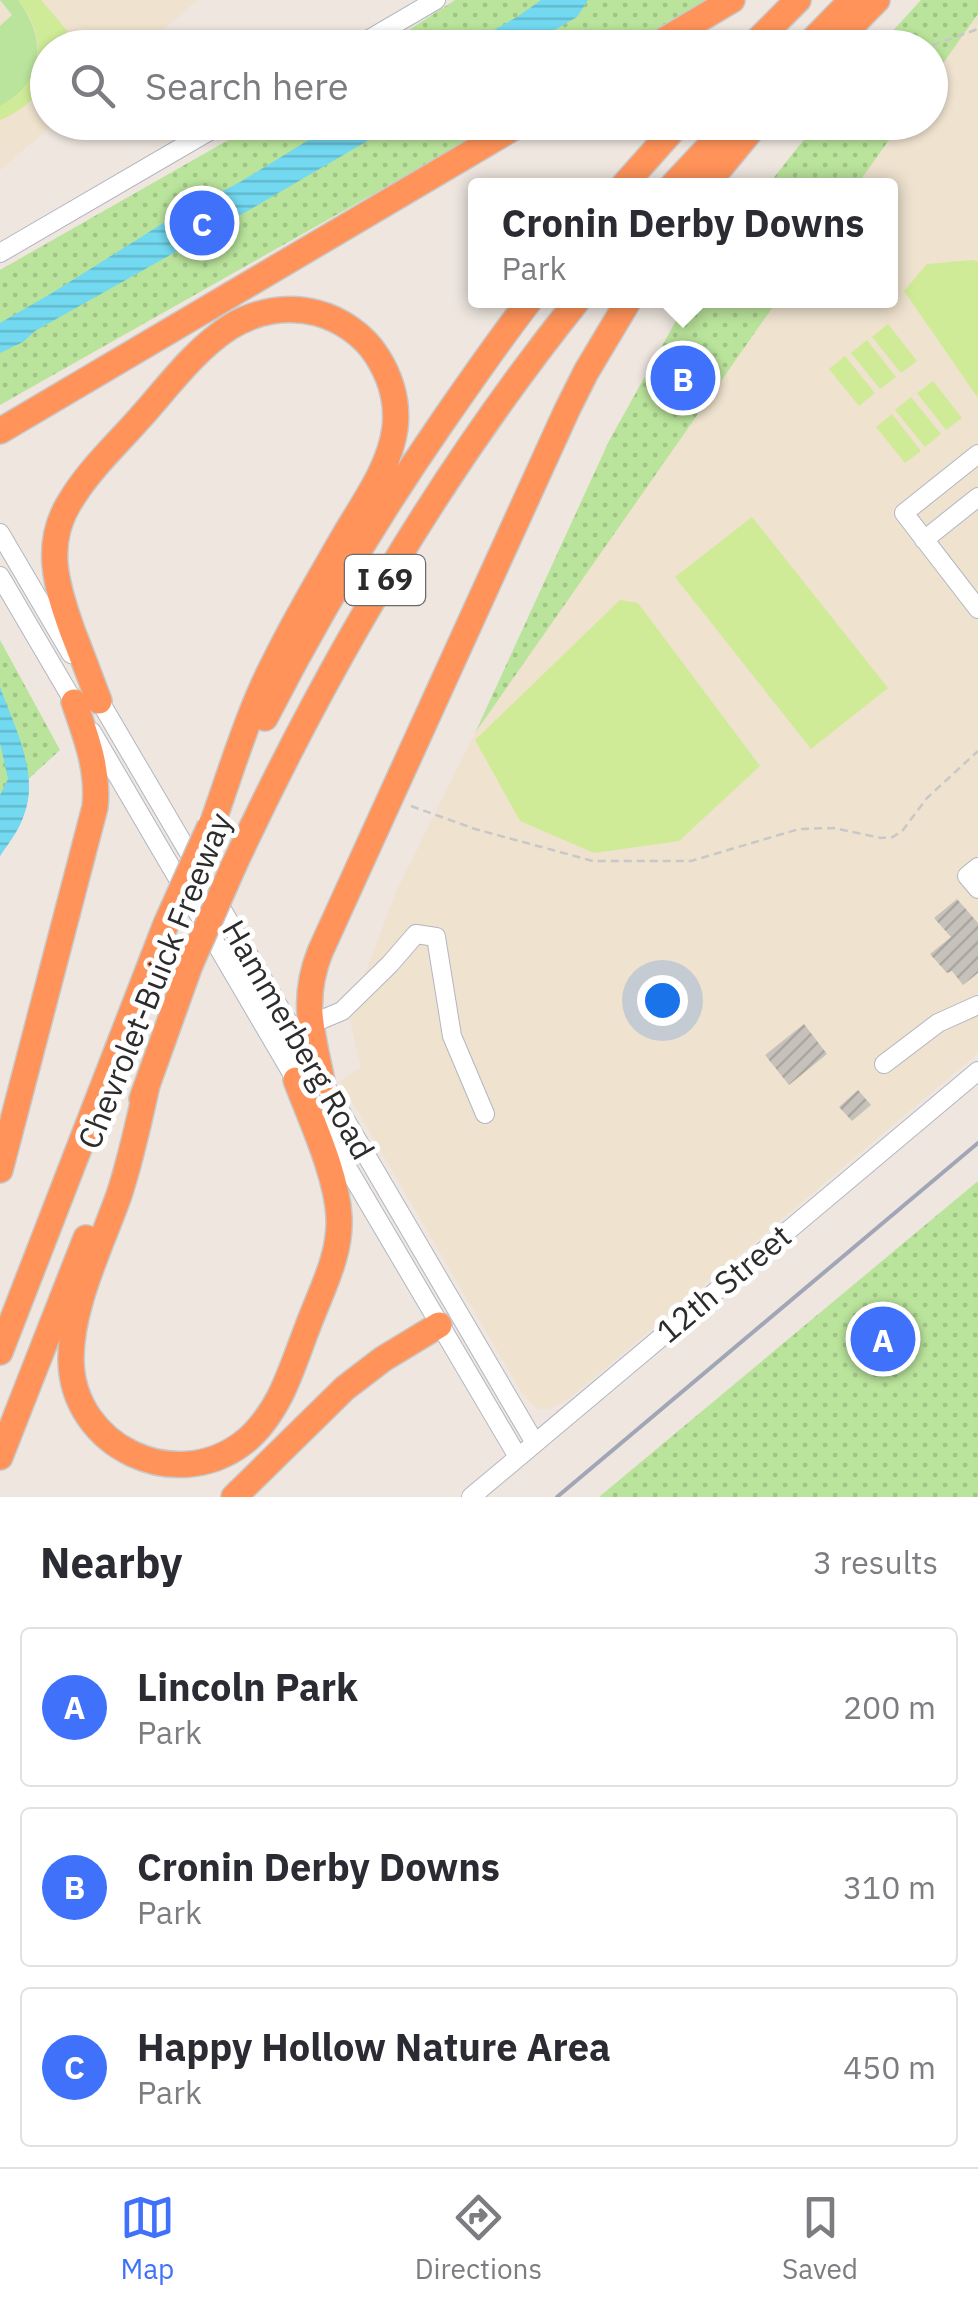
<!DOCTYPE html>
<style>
body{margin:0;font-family:"IBM Plex Sans",sans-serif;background:#f7f7f7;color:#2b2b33}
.you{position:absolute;left:662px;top:1000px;width:35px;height:35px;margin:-25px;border:8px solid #fff;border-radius:50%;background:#1a73e8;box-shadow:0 0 0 15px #1a73e833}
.badge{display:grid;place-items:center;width:65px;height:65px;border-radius:50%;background:#3f71fb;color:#fff;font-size:32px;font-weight:700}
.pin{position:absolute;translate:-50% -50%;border:5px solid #fff;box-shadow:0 2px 10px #0006}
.popup{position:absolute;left:468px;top:178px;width:430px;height:130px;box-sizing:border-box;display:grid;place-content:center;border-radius:10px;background:#fff;filter:drop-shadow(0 2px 8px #0005);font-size:32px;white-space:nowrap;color:#7c7c81}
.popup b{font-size:38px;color:#2b2b33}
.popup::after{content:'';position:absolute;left:50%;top:100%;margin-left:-20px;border:20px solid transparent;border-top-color:#fff}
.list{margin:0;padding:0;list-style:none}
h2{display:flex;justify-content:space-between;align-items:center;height:130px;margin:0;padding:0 40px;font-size:42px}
h2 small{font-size:32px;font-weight:400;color:#7c7c81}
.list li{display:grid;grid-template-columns:65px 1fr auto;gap:30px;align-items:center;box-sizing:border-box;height:160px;margin:0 20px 20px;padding:0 20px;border:2px solid #e1e1e2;border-radius:10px}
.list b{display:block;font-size:38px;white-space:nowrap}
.list p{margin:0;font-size:32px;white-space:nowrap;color:#7c7c81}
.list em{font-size:32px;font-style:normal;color:#7c7c81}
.icon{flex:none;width:55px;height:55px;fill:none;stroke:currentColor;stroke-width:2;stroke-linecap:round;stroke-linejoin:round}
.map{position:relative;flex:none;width:978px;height:1497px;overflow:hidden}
.search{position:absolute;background:#fff;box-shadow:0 2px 8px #0004;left:30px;right:30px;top:30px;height:110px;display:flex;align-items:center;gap:25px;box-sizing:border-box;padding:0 35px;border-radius:55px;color:#7c7c81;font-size:38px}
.sheet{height:670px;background:#fff}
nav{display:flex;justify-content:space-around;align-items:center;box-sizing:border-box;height:140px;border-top:2px solid #e1e1e2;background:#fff;font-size:28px;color:#7c7c81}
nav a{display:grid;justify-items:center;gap:5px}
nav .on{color:#3f71fb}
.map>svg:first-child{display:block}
.education{fill:#efe2cf}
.grass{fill:#bae49b}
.park{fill:url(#park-dots)}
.pitch{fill:#cfeb97}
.water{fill:url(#water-rules)}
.building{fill:url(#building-hatch)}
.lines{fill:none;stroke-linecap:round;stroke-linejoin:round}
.minor-casing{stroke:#b2b6c0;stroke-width:20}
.highway-casing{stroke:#c8c8c8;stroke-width:28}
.path{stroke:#c8c8c8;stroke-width:2.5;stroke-dasharray:8 5;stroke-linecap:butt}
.minor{stroke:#fff;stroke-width:18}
.highway{stroke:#ff9359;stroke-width:25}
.rail{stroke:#a1a6b7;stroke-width:4}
.highway-bridge-casing{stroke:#c8c8c8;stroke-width:28;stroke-linecap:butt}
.highway-bridge{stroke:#ff9359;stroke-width:25}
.labels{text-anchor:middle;stroke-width:10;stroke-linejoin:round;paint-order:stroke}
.shield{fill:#fff;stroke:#6b6b6b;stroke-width:2.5}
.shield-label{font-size:30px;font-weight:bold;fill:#2c2c2c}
.street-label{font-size:32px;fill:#2c2c2c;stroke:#fff}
</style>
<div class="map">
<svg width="978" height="1497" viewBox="0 0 978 1497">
<defs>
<pattern id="park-dots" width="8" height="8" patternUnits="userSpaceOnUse" patternTransform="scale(2.5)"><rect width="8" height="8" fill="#bae49b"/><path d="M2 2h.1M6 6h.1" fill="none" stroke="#a0c486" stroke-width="1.8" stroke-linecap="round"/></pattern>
<pattern id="water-rules" width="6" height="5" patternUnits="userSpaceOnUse" patternTransform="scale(2.5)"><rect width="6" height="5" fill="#72d9f0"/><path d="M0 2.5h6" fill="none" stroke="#63bace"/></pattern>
<pattern id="building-hatch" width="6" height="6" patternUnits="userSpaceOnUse" patternTransform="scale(2.5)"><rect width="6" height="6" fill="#c6c1ba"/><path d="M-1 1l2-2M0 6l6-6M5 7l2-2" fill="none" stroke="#aaa6a0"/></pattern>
</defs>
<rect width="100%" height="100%" fill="#eee6df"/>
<path class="education" d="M0,0h198l-56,47 -94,1v74l7,1 -55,47z
M976,14h2v1039l-408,345 -21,11h-9l-9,-6 -9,-10 -182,-312 21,-14 -12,-51 46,-122 80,-161 302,-432 113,-1v-115h-33l44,-62 29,-1 1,-42z"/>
<path class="grass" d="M0,0h18c29,38 28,82 -18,106v-80l12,-11z"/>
<path class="park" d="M455,0h256l-82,47 -248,1z
M921,0h57v14l-47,66 -1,-32 -52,-1z
M258,123h241l-499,282v-135z
M817,123v-1l84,1 -44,62h-89z
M687,301h90l-302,432 134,-292z
M0,640l60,110 -60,55z
M978,1181v316h-379z"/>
<path class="pitch" d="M18,0h23l40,47h-23l-6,-5v5l-4,1c0,8 1,17 -1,25 -5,23 -27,39 -47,47v-14c45,-23 49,-69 18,-106z
M973,260l5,2v136l-74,-107 23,-27z
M888,324l29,37 -16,12 -29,-36z
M867,340l29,37 -16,12 -29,-36z
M845,356l30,37 -16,13 -30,-37z
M933,381l29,37 -16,12 -29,-37z
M911,397l30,37 -16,13 -30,-37z
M892,414l29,37 -16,12 -29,-36z
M752,517l136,171 -77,61 -136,-172z
M620,600l18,3 122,163 -81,75 -85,12 -74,-32 -45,-81z"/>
<path class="water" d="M541,0h47l-11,17 -52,30h-61l53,-30z
M338,122l60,1 -178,104 -185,104 -12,11 -23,11v-30l52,-30 113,-71 75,-40z
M0,687c14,39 40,87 24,128 -5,15 -15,28 -24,41v-61l8,-16 -8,-36z"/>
<path class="building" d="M957,899l21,24v50l-15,12 -11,-14 -5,2 -17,-19 21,-17 -17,-19z
M804,1024l23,30 -38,31 -24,-30z
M858,1090l13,15 -19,16 -13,-14z"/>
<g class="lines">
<defs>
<path id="minor" d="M354,48l82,-48
M0,253l225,-131
M978,454l-74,59 74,96
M0,533l71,121
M924,540l54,-43
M0,576l78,133
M95,693l440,750
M92,732l209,357
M978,867l-11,9 11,13
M311,1024l31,-13 48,-47 26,-30 20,3 16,99 33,78
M884,1064l54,-41 40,-18
M324,1128l194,329
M471,1497l507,-426"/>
<path id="highway" d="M651,48l81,-48
M750,48l48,-48
M805,48l47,-48
M830,48l47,-48
M624,185l56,-63
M673,185l59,-63
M706,185l52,-63
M0,431l523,-309
M99,701c-9,-24 -18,-48 -27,-71 -16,-45 -29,-87 -1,-130 18,-30 45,-55 68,-81 28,-31 55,-69 91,-92 26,-16 57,-22 87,-14 23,6 47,22 60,43 14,22 21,46 18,72 -5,38 -29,71 -48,103 -24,42 -49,83 -70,126 -27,51 -44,108 -63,162
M265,718c52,-102 111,-200 176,-294 29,-42 58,-84 89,-124
M234,865c93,-199 206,-393 344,-565
M322,1081c-10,-49 -21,-81 -2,-129l247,-542 19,-38 43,-72
M147,1085c-8,36 -16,74 -28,110 -18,51 -49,112 -48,166 2,86 104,134 172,82 15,-11 28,-30 37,-47 11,-22 19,-47 28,-70 13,-35 33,-71 31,-109 -2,-42 -28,-97 -43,-137
M142,1099l48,-134
M0,1170l95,-363c4,-38 -9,-70 -21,-105
M0,1352l166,-428
M0,1457l86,-219
M234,1497l111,-109 38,-29 56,-34"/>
</defs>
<use href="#minor" class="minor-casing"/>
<use href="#highway" class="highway-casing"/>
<path class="path" d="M908,37l17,8h8l45,-16
M411,806l64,23 118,32h98l108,-32 35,-1 47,10 12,-1 10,-7 24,-32 51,-47"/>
<use href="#minor" class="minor"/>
<use href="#highway" class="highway"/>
<path class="rail" d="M557,1497l421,-354"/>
<defs>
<path id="highway-bridge" d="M166,924l44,-98
M190,965l44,-100"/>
</defs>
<use href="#highway-bridge" class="highway-bridge-casing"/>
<use href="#highway-bridge" class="highway-bridge"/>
</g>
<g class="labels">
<rect class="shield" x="345" y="555" width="80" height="50" rx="8"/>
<g class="shield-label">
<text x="385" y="590">I 69</text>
</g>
<g class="street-label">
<text transform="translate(155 981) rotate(-68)" y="11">Chevrolet-Buick Freeway</text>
<text transform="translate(298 1040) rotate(60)" y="11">Hammerberg Road</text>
<text transform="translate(724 1284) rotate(-40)" y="11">12th Street</text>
</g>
</g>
</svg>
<div class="you"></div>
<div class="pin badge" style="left:883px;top:1339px">A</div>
<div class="pin badge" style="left:683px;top:378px">B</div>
<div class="popup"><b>Cronin Derby Downs</b>Park</div>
<div class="pin badge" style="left:202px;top:223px">C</div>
<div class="search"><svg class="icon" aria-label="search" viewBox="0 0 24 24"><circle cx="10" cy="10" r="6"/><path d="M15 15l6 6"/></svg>Search here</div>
</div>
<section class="sheet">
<h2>Nearby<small>3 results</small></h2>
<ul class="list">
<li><span class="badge">A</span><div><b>Lincoln Park</b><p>Park</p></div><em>200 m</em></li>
<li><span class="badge">B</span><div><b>Cronin Derby Downs</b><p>Park</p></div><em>310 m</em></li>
<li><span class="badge">C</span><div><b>Happy Hollow Nature Area</b><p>Park</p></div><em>450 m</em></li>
</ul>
</section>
<nav>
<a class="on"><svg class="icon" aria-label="map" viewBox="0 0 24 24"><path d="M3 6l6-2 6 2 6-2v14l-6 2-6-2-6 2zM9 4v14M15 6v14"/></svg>Map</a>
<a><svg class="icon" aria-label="directions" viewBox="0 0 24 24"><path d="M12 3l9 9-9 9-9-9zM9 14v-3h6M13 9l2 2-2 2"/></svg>Directions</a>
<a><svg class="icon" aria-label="saved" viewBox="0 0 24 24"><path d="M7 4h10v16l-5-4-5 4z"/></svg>Saved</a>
</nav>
